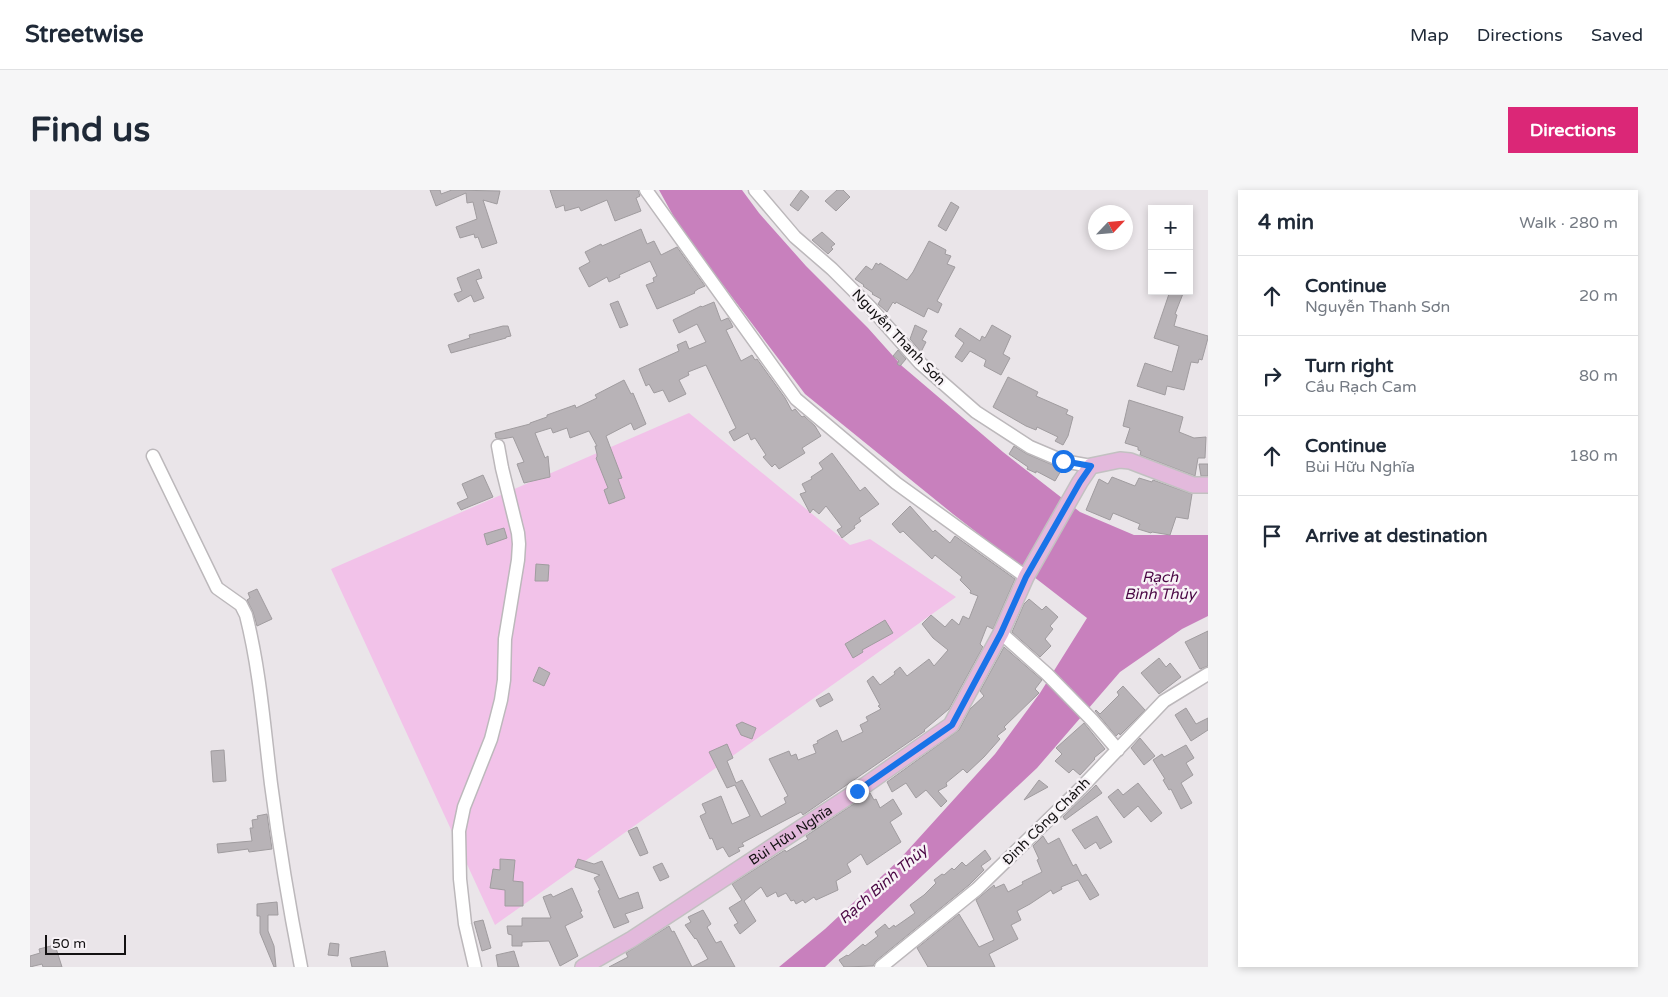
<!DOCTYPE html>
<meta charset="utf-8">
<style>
body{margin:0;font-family:"Varela Round",sans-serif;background:#f6f6f7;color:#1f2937}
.controls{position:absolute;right:15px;top:15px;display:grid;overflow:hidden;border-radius:0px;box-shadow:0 2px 8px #0003}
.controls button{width:45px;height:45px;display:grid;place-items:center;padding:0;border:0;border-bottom:1px solid #e0e1e3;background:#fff;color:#1f2937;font:25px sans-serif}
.compass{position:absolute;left:1058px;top:15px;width:45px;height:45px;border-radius:50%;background:#fff;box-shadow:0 2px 8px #0003;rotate:64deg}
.scale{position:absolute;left:15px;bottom:12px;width:81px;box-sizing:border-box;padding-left:5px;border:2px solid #131112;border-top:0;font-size:14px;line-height:18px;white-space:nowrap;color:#131112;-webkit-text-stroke:4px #f7f2f6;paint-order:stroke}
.stop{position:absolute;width:15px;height:15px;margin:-11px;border:4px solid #1a73e8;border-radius:50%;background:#fff}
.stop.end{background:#1a73e8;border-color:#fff;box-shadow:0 1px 5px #0008}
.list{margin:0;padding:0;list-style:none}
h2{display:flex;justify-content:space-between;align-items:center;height:65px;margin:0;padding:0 20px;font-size:21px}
h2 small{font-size:16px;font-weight:400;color:#747a83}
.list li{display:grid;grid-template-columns:32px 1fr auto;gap:15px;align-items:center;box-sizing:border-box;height:80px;padding:0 20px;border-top:1px solid #e0e1e3}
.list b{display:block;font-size:19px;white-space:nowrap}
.list p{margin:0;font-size:16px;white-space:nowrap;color:#747a83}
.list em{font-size:16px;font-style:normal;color:#747a83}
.icon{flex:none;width:28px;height:28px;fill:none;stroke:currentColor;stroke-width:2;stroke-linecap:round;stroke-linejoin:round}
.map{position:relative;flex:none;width:1178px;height:777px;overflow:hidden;border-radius:0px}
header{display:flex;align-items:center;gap:30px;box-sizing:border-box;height:70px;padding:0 25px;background:#fff;border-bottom:1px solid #e0e1e3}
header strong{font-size:24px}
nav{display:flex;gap:28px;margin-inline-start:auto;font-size:18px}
.intro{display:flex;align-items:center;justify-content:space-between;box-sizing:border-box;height:120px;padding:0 30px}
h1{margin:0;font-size:35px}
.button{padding:12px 22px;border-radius:0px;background:#db2777;color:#fff;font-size:18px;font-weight:700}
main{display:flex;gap:30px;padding:0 30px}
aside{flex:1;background:#fff;border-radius:0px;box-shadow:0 2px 8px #0003}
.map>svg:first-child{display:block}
.green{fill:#f2c2e9}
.water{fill:#c880bd}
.building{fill:#b8b3b7;stroke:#a09c9f}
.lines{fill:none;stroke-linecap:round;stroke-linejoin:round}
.minor-casing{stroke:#bcb8bb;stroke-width:15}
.major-casing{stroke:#c2c1c1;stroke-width:18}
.minor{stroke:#fff;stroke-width:12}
.major{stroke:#e3b9dc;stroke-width:15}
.route{stroke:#1a73e8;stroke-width:6}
.labels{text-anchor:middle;stroke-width:5;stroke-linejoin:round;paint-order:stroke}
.street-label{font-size:14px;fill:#131112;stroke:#f7f2f6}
.water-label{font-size:15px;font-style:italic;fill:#490643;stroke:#f7f2f6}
</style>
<header>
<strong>Streetwise</strong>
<nav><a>Map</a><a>Directions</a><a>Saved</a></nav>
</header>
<div class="intro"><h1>Find us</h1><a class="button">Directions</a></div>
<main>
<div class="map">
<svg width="1178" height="777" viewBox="0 0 1178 777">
<rect width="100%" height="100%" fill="#eae5e9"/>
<path class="green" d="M659,223l161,132 20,-6 86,58 -461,328 -164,-356z"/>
<path class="water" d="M629,0h83l17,23 47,53 62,62 34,38 101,86 77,60 54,23h74v81l-26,13 -62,43 -83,96 -212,199h-46l46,-38 73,-68 97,-107 45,-61 47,-75 -134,-104 -148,-120 -125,-166z"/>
<path class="building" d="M400,0h10l1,4 11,-4 48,1 -3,13 -14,-4 14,43 -15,5 -4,-11 -3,1 -1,-4 -14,4 -4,-11 21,-8 -4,-17 -6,1 -1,-10 -30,13z
M520,0h88l2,6 -4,2 5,13 -26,10 -8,-21 -26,11 -2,-4 -14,4 -1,-6 -8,3z
M771,0l8,7 -11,14 -8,-6z
M807,0h6l7,7 -14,14 -11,-10z
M921,12l8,5 -13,24 -8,-5z
M611,39l6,15 7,-3 7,14 16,-8 28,39 -7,3 -4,3 1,1 -38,16 -11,-24 8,-3 -1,-4 4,-2 -7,-15 -31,14 1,2 -11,5 -2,-5 -18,10 -10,-19 11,-6 -5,-10 16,-8 1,2z
M792,42l13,12 -4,3 2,2 -5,5 -16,-14z
M899,51l17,9 -1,4 6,2 -4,8 8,3 -18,34 5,3 -4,9 -10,-5 -4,9 -28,-15 -1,2 -2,-2 -6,10 -9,-8 3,-5 -9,-5 1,-1 -10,-7 1,-1 -9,-6 11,-13 6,4 4,-7 3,2 1,-2 27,17 6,-8z
M449,79l3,9 -6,2 8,18 -10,4 -3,-7 -13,7 -4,-8 8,-3 -5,-13z
M1140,101h14l-9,23 2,1 -3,11 34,10v2l-6,22 -3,-1 -1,4 -7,-1 -7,28 -17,-4 -2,9 -28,-9 8,-23 27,9 7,-26 -25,-8z
M588,111l10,24 -8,3 -10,-24z
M684,112l7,19 7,-3 2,3 3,6 -7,3 15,31 11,-6 3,5 2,-1 28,39 7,13 3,-2 7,8 2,-1 11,10 6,10 -19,12 3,5 -26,16 -4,-5 -3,3 -9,-10 3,-2 -11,-17 -4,2 -3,-7 -14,8 -5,-9 7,-4 -30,-63 -18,7 1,3 -10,5 7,14 -17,8 -6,-12 -9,3 -5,-9 -3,2 -7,-17 40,-18 -2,-6 9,-4 3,8 17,-7 -9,-18 -18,9 -6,-13 28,-14 1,1z
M885,135l12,6 -5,9 4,2 -5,10 -11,-13z
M962,135l19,11 -8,18 7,4 -9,17 -17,-9 2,-6 -16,-9 -8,11 -7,-5 9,-14 -9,-7 5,-8 20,13 2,-5 3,2z
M473,136h5l3,10 -5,1v1l-55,15 -3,-8 22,-7 -1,-3z
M868,160l8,9 -6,7 -3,-2 2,-3 -6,-5z
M978,187l30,15 -2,4 32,14 -2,4 7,3 -5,19 -5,9 -8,-4 3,-4 -21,-10 -1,3 -10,-4 -33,-19z
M594,190l7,14 2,-1 13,31 -12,6 -3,-7 -25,13 16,42 -4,1 7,19 -16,6 -5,-14 4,-2 -12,-30 1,-1v-3l-2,-8h2l-8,-15 -19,7 -3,-10 -14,5 -2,-5 -16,5 10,25 3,-2 2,21 -26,6 -7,-19 7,-2 -11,-25 -11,2 -6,-1 -1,-5 35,-9v-1l17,-6v-2l28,-10 1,3 21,-10 -2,-3z
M1099,210l54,17 -4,15 15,6 12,-1 -1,21h-7l-3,18 -55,-21 1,-4 -3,-1v-3l-13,-4 5,-15 -7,-2z
M984,256l13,8 35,15 -7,12 -19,-10v2l-9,-4 1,-2 -19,-13z
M802,263l28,38 5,-4 14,17 -20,14 2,3 -7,5 1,2 -13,10 -5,-8 5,-3 -16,-21 -7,8 -6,-5 -3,4 -10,-19 6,-2 -4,-8 10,-5 -1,-2 12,-8 -4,-6z
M1169,274h9v12h-7z
M453,285l10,22 -32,13 -4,-7 11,-5 -6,-14z
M1082,287l23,9 4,-8 13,4 1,-2 39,14 -4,25 -12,-2 -6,18 -18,-3 -1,1 -13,-4 2,-5 -27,-11 -3,7 -24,-10 13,-31 9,5z
M880,316l23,26 2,-2 15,13 5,-7 60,43 -22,50 -6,-3 -7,18 3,3 -34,62 -25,21 1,1 -122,84 -2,-3 -59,31 2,3 -6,2 2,3 -11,6 -6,-10 -6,3 -5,-12 -2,1 -10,-23 6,-3 -4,-9 19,-8 11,28 18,-8 -15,-31 -8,3 -18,-36 18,-8 6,14 -6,3 9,22 6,-3 19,37 25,-14 -2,-5 4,-2 -19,-37 20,-8 2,5 5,-2 2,6 18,-7 -3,-8 5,-2 -1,-2 20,-11 5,12 21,-10 -3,-7 8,-4 -2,-4 15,-8 -3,-3 2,-1 -13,-24 6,-5 7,9 15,-11 -1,-2 6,-5 7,9 22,-17 5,7 14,-16 -15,-12 -11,-14 9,-9 14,12 7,-8 7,6 4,-9 6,3 9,-23 -8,-3 1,-2 -11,-11 2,-3 -27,-22 -3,4 -29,-28 -3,2 -8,-9z
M474,338l3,10 -20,7 -3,-11z
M506,374l13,1 -1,16h-13z
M227,399l15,30 -15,7 -4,-14 -6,-12 3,-2 -2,-5z
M999,409l13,11 4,-4 12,11 -8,9 3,3 -8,10 6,7 -11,11 -28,-25 12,-28z
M855,430l8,13 -31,17 1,2 -10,6 -8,-14z
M1178,441v35l-8,3 -15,-27z
M974,457l38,33 -7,9 4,4 -35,34 2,2 -9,7 3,3 -16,18 -17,16 -4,-4 -17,14 1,3 -9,5 9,10 -6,6 -15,-17 -10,8 -10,-15 -14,9 -5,-10 72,-52 11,-21 14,-13 -4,-5z
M1129,468l7,9 4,-4 11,14 -22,17 -18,-21z
M509,477l11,6 -6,13 -11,-5z
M1093,496l22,24 -25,25 -1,-2 -3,3 -21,-25 1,-1 4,4 19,-19 -2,-3z
M799,503l4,7 -13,7 -4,-7z
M1156,518l10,16 12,-6v12l-17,11 -16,-26z
M712,532l14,6 -4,11 -11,-4 -5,-10z
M1054,533l21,26 -11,9 1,1 -15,16 -7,-6 -4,4 -14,-12 7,-7 -6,-6z
M1110,548l15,18 -11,9 -13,-17z
M1156,555l8,13 -8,5 7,12 -12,8 11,20 -11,6 -10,-20 -2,1 -6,-10 2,-1 -12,-19 9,-6 2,3z
M194,560l2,31 -13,1 -2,-31z
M1009,590l9,7 -24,13z
M1108,593l24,30 -11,9 -13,-16 -14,12 -16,-21 10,-8 5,6z
M1066,595l6,8 -37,27 -2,-3z
M840,603l4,7 2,-1 4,9 13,-9 9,15 -12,8 11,20 -34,23 -6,-11 -14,10 4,8 -15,9 2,9 -22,10 -2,-3 -9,6 -2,-3 -7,4 -2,-4 -3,1 -5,-8 -8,4 -2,-5 -9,5 -6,-10 -17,14 12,20 -16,13 -6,-9 4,-2 -9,-15 13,-8 -10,-16 53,-34 1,2 22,-13 -2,-3z
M237,624l5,35 -23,3 -1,-3 -30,4 -1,-9 35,-3 -2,-13h3l-1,-8 6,-1 -1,-3z
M1067,626l15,26 -12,7 -4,-7 -11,7 -13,-19z
M607,637l11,26 -8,3 -12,-25z
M1013,646l5,8 11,-6 14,28 3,-2 6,12 4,-2 13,21 -9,5 -12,-20 -17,7 1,2 -9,5 -2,-4 -21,14 -13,7 4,9 -10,5 7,14 -29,15 6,13h-67l-11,-19 42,-34 20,33 15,-7 -18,-40 18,-15 1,3 9,-4 4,8 15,-8 -1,-2 20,-10 -5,-12 2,-1 -6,-13z
M955,660l6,9 -10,7 3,4 -15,15 -93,76 -3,5 -29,1 -5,-7 8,-5 1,1 15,-12 2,2 13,-10 -3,-4 10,-8 4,5 5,-4 1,2 20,-14 -5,-8 14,-10 12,-12 -2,-3 8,-6 2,1 8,-7 2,2 8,-8 4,4z
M470,669l15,1 -2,21 10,1v24h-18v-16l-15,-2 3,-19 7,1z
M548,669l16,5 8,-3 17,38 19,-7 5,16 -18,6 4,8 -15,6 -16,-37 2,-1 -6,-12 6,-3 -25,-8z
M632,673l7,14 -9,4 -7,-14z
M542,698l10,23 -2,1 3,5 -18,9 13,30 -18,10 -11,-25 -27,1v4h-10v-11l-4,-1 -1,-8h15v-8h29l-8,-21 8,-3 2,3z
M247,712l1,13h-10v16l6,15 2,21h-2l-14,-34v-17h-3v-12z
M673,720l8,14 -4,3 9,16 5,-2 14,26h-126l19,-10 -2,-4 43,-27 3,6 2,-1 18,36 16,-8 -12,-21 -1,1 -10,-14 6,-3 -3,-5z
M453,730l8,28 -9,3 -8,-29z
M300,753l9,1 -1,12 -10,-1z
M25,755l7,22h-19l-1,-3 -12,3v-11l10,-3 -1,-4z
M355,761l3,16h-36l-2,-9z
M484,761l5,16h-21l-2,-12z"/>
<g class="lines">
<defs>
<path id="minor" d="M616,0l150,209 100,84 130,94
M725,0l40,47 37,32 38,38 50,56 56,49 54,35 33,14 28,5
M123,266l64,132 24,17 5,10c14,55 18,112 25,169 8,61 18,122 30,183
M971,443l46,41 45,46 26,30
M445,777l-10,-43 -5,-45 -1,-48 5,-24 27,-68 10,-39 3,-20 1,-41 13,-79 1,-16 -1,-11 -16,-65 -4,-22
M851,777l96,-78 103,-100 84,-88 44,-27"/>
<g id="major">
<path id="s1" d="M553,777l49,-28 225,-148 94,-66 50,-92 25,-56 54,-95 11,-16 29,-6 10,1 63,24h15"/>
</g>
</defs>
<use href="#minor" class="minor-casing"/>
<use href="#major" class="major-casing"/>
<use href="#minor" class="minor"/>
<use href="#major" class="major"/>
</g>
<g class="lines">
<path class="route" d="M827,601l95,-66 49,-92 25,-56 54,-95 11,-16 -28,-5"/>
</g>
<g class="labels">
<g class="street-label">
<text transform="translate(869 147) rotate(46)" y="5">Nguyễn Thanh Sơn</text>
<text transform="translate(1016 631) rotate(-45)" y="5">Đinh Công Chánh</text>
<text dy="5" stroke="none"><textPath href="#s1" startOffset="246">Bùi Hữu Nghĩa</textPath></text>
</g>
<g class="water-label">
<text x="1130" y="392">Rạch<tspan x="1130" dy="17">Bình Thủy</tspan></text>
<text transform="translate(853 694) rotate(-41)" y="5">Rạch Bình Thủy</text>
</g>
</g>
</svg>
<div class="controls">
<button>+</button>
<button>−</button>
</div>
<svg class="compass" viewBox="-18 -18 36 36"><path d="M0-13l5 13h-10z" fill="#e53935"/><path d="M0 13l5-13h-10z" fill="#747a83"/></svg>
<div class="scale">50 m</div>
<div class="stop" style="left:1033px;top:271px"></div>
<div class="stop end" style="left:827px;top:601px"></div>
</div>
<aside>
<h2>4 min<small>Walk · 280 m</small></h2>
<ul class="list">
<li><svg class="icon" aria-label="ahead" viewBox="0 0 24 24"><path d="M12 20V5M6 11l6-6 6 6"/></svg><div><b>Continue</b><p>Nguyễn Thanh Sơn</p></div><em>20 m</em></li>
<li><svg class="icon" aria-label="right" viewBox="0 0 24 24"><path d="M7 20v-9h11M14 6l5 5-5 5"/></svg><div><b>Turn right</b><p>Cầu Rạch Cam</p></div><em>80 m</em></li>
<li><svg class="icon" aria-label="ahead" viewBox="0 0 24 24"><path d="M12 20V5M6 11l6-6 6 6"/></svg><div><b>Continue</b><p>Bùi Hữu Nghĩa</p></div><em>180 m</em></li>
<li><svg class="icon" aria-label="arrive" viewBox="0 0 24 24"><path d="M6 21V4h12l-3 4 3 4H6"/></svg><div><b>Arrive at destination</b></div></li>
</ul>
</aside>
</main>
